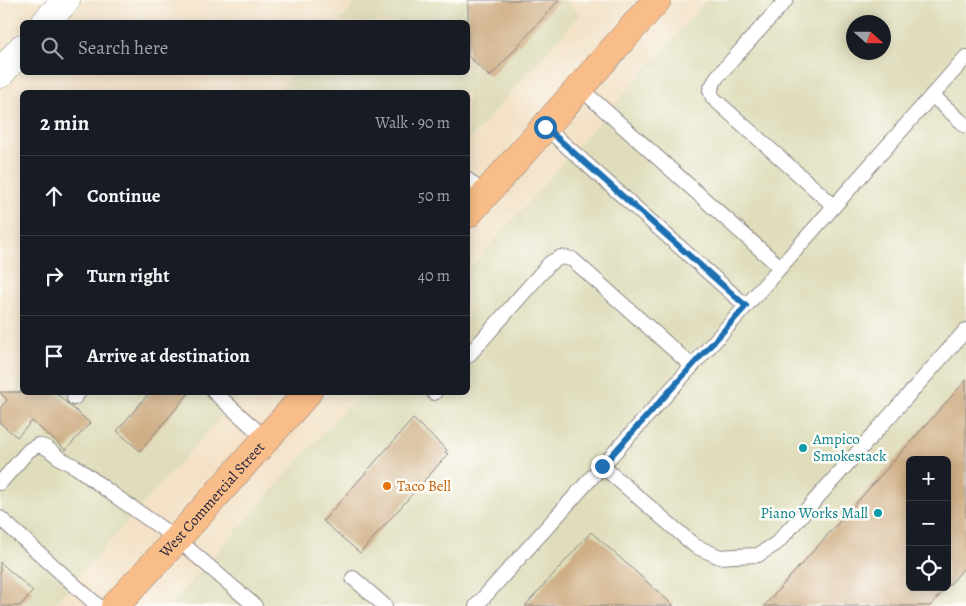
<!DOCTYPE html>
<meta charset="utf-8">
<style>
body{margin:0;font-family:Alegreya,serif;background:#20242c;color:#f1f3f6}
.controls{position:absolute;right:15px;bottom:15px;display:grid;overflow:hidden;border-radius:8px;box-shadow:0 2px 12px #0003}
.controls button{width:45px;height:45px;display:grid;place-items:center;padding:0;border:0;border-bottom:1px solid #363941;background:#171b24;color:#f1f3f6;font:25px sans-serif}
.compass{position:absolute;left:846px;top:15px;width:45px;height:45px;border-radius:50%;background:#171b24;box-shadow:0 2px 12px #0003;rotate:111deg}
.stop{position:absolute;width:15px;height:15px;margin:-11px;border:4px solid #1f6fb2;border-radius:50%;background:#fff}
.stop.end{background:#1f6fb2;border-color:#fff;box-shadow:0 1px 5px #0008}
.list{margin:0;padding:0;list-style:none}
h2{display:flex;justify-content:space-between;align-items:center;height:65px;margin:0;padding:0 20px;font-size:21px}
h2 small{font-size:16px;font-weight:400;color:#9ea1a6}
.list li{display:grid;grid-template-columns:32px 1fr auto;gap:15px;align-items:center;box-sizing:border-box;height:80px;padding:0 20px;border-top:1px solid #363941}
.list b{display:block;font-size:19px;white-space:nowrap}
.list em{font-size:16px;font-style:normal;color:#9ea1a6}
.icon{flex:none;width:28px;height:28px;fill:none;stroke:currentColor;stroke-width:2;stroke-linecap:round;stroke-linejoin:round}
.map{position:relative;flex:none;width:966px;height:606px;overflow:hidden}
.search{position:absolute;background:#171b24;box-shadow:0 2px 12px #0003;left:20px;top:20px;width:450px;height:55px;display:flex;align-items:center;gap:12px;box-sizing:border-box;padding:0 18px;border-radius:8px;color:#9ea1a6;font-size:19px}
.panel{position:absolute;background:#171b24;box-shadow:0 2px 12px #0003;left:20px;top:90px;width:450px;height:305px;border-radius:8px}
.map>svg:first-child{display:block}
.built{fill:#dfddbb;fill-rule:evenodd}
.building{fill:#cfaf86;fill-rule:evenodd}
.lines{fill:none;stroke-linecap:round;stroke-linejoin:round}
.service-casing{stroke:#8a8282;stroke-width:16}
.minor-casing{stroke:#8a8282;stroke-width:29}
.primary-casing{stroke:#8a8282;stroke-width:29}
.service{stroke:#fff;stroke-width:14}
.minor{stroke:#fff;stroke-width:28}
.primary{stroke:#f8bd89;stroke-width:28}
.route{stroke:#1f6fb2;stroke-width:6}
.culture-dot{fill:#0f9aa8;stroke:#fdfcf7;stroke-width:2}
.food-dot{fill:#e8710a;stroke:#fdfcf7;stroke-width:2}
.labels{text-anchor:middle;stroke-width:5;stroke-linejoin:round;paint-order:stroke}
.culture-label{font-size:15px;fill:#0d838f;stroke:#fdfcf7;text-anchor:start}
.food-label{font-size:15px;fill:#c56008;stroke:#fdfcf7;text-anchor:start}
.street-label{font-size:15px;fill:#22223b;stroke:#fdfcf7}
</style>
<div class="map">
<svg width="966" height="606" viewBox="0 0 966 606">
<rect width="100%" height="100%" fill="#fdfcf7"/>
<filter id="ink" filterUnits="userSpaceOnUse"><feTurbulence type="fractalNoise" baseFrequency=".02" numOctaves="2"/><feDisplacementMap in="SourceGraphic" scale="10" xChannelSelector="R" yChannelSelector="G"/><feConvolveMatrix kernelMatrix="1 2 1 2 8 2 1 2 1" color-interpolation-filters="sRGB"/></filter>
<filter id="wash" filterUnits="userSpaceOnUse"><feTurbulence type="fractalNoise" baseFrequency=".0096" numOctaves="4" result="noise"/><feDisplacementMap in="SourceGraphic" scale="20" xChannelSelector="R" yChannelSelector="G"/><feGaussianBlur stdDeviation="1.12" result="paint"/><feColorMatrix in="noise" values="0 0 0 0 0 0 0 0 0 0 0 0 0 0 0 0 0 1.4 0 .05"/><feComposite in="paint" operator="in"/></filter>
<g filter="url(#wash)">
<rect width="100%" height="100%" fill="#f3e2c8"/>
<path class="built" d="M359,0h205l16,14 -112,127v-49h-191l18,-19 173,-1v-50h-129z
M707,0h259v606h-797l190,-213 109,-1v-122zM854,22h30v30h-30zM910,460h37v127h-37z
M22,382v10l220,1 -190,213h-52v-217l9,8z"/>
<g id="blocks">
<path class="building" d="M468,0h91l-69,77 -22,-21z
M966,380v186l-36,40h-166zM910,460h37v127h-37z
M0,392h57l-1,1 12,11 22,19 -24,27 -34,-29 -15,16 -17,-14v-15l7,-8z
M150,392h40l-50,59 -23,-20z
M413,419l34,31 -2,2 3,2 -88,99 -37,-32z
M591,532l83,74h-149z
M0,562l33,29 -13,15h-20z"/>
</g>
</g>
<g filter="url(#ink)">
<use href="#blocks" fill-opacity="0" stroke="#8a8282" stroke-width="1"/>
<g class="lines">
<defs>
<path id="service" d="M786,0l-69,77 -7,13 3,8 121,108
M580,88l200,179
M932,95l34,31
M545,127l201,179
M468,180l17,15
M468,356l82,-93 11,-6 11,2 120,107
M214,392l52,47
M434,393l1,-1
M74,398l5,-6
M602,466l93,80 25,11 15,-1 23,-1 19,-12 189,-213
M0,483l29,-33 9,-5 9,3 14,11 15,8 35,26 66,46 78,67
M0,518l98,88
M353,578l32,28
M476,606l262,-291 228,-258"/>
<path id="minor" d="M46,22l20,-22
M0,74l22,-26"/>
<g id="primary">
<path d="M468,214l189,-214"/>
<path id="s1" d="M115,606l62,-67 131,-147"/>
</g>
</defs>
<use href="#service" class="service-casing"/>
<use href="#minor" class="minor-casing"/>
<use href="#primary" class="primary-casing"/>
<use href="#service" class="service"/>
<use href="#minor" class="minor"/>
<use href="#primary" class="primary"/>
</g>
</g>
<g class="lines" filter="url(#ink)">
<path class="route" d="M545,127l201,179 -144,160"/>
</g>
<g class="culture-dot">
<circle cx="803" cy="448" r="5"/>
<circle cx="878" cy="513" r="5"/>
</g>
<circle class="food-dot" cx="387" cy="486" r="5"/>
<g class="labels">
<g class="culture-label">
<text x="813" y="444">Ampico<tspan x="813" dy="17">Smokestack</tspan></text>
<text x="868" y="518" text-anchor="end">Piano Works Mall</text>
</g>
<g class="food-label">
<text x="397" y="491">Taco Bell</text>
</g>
<g class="street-label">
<text dy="5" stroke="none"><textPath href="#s1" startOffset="144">West Commercial Street</textPath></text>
</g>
</g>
</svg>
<div class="controls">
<button>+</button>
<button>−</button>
<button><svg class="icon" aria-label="locate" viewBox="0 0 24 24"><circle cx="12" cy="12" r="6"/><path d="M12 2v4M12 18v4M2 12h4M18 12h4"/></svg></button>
</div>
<svg class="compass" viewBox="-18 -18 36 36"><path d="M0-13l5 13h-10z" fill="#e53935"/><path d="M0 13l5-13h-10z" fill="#9ea1a6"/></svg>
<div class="stop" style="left:545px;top:127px"></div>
<div class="stop end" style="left:602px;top:466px"></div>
<div class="search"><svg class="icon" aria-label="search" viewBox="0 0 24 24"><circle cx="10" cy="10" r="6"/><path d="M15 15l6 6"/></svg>Search here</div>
<section class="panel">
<h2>2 min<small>Walk · 90 m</small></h2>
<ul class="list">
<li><svg class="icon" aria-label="ahead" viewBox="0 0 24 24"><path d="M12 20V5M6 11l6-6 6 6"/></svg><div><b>Continue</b></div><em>50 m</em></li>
<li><svg class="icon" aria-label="right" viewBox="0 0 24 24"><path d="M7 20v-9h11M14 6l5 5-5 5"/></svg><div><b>Turn right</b></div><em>40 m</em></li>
<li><svg class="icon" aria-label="arrive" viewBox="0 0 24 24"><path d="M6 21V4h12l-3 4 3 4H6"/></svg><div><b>Arrive at destination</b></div></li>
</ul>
</section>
</div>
